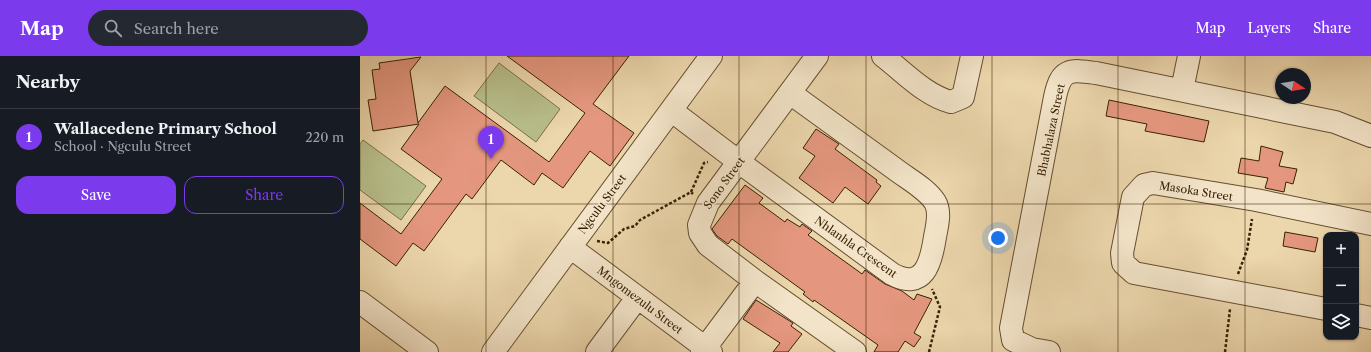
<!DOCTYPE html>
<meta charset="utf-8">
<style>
body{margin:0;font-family:"Libre Caslon Text",serif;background:#242831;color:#f1f3f6}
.controls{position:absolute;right:12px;bottom:12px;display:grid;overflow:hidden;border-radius:8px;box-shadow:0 1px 3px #0004}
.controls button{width:36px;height:36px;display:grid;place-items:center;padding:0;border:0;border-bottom:1px solid #363941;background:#171b24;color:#f1f3f6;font:20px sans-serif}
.compass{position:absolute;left:915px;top:12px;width:36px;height:36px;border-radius:50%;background:#171b24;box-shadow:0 1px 3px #0004;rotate:102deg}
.you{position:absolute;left:638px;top:182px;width:14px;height:14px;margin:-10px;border:3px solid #fff;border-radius:50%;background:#1a73e8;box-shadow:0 0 0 6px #1a73e833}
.badge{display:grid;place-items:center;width:26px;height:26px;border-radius:50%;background:#7c3aed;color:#fff;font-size:13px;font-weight:700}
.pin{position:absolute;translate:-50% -33px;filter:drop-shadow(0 1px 2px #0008)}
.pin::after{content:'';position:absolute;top:21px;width:14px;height:12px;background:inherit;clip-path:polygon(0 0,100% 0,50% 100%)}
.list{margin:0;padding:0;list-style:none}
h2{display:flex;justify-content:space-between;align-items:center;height:52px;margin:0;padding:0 16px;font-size:17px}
h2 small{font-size:13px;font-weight:400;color:#9ea1a6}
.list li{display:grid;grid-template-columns:26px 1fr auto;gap:12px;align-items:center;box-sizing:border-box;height:56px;padding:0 16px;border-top:1px solid #363941}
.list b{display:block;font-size:15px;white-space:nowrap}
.list p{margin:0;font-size:13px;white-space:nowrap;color:#9ea1a6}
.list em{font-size:13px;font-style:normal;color:#9ea1a6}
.actions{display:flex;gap:8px;padding:12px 16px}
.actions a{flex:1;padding:9px 0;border:1px solid #7c3aed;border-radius:12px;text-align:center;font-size:14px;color:#7c3aed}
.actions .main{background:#7c3aed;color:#fff}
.icon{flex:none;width:22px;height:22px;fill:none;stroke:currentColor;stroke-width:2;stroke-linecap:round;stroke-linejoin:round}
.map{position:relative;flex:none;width:1011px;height:296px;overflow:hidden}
header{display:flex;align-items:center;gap:24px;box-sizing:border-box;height:56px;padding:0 20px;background:#7c3aed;color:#fff}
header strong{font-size:19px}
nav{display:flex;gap:22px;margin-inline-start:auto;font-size:14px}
.search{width:280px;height:36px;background:#242831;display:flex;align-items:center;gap:10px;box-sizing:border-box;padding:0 14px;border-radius:22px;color:#9ea1a6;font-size:15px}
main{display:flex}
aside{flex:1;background:#171b24}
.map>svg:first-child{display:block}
.green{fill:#b7be8a;stroke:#787048}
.building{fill:#e4977e;stroke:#382205}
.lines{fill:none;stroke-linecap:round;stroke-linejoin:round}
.minor-casing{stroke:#654f2f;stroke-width:24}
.path{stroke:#382205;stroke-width:2.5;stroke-dasharray:3 2;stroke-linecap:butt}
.minor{stroke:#f3e4c9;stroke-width:22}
.grid{fill:none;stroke:#382205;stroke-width:1;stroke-opacity:0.55}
.labels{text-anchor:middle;stroke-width:3;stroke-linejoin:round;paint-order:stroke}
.street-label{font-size:11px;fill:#382205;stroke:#f3e4c9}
</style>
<header>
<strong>Map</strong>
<div class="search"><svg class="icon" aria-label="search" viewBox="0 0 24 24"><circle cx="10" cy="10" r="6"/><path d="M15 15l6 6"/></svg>Search here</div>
<nav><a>Map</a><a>Layers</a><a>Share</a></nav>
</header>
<main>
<aside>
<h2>Nearby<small></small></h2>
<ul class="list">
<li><span class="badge">1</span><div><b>Wallacedene Primary School</b><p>School · Ngculu Street</p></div><em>220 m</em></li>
</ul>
<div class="actions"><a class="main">Save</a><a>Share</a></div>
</aside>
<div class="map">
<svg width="1011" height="296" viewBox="0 0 1011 296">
<rect width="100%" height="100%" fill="#ecd6ac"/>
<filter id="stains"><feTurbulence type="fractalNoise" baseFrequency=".005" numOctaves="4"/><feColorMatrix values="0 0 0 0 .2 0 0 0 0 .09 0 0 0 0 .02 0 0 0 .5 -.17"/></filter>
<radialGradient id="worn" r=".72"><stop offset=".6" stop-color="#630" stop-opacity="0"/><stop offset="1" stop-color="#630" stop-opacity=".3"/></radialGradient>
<path class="green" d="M139,7l61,46 -24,33 -62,-46z
M3,84l63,46 -25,34 -41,-30v-46z"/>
<path class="building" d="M147,0h122l-36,48 41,29 -24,33 -20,-15 -27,37 -21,-15 -8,12 -33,-25 -29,39 -6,-5 -42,57 -11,-8 -17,23 -36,-27v-36l41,31 41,-55 -41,-30 18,-25 -46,7 -5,-31 8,-1 -4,-29 8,-1 -1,-6 42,-6 -11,14 8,52 27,-37 104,76 36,-49z
M749,44l100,21 -5,21 -59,-11 2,-7 -41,-8z
M456,73l23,15 -4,5 42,31 -1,2 5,4 -13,18 -23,-17 -12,16 -34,-25 16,-22 -12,-8z
M901,90l22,6 -4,14 18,3 -4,15 -7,-2 -2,10 -19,-4 3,-10 -30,-5 3,-15 18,3z
M385,129l18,13 -4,5 26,19 2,-3 13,8 2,-3 10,7 -4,4 50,36 4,3 3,-4 20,14 17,7 12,9 3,-6 15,5 -18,34 7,4 -7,10 -9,-6 -7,11h-24l4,-7 -64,-45 -1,2 -10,-8 2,-2 -73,-53 -4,5 -11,-8 -5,-7z
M925,176l33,6 -3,14 -32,-6z
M396,244l37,23 -2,3 11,8 -14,18h-15l7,-9 -37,-24z"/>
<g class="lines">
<defs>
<path id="minor" d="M457,0l-109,147 -9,22 1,8 8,12 47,36 100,71
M523,0c21,16 43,40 68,46l12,-5 9,-41
M822,34l7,-34
M312,55l67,51 153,112c32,17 39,-11 43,-37 2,-11 6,-25 0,-35 -8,-13 -27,-23 -40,-33 -35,-25 -70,-51 -105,-76
M210,191l141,105
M0,246l67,50
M966,253l-192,-36 -11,-10 -1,-10 11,-56 11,-12 9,-2 103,17 115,24
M996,259l15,3
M133,296l218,-296
M237,296l40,-54
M342,296l53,-71
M689,296l-17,-3 -19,-9 -2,-12 44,-231c6,-28 14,-28 41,-24l239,49 36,14"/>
</defs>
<use href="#minor" class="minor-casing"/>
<path class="path" d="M331,136l13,-29 4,-1
M237,185l11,2 16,-14 11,-3 5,-6 51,-28 2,2
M878,218l9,-24 5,-31
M569,296l11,-45 -8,-18
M865,296l5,-43"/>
<use href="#minor" class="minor"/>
</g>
<path class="grid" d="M126,0v296M253,0v296M379,0v296M506,0v296M632,0v296M758,0v296M885,0v296M0,148h1011"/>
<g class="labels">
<g class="street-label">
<text transform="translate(691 74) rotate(-78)" y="4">Bhabhalaza Street</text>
<text transform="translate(364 127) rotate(-54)" y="4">Sono Street</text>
<text transform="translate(836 135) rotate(9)" y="4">Masoka Street</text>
<text transform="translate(242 148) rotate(-53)" y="4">Ngculu Street</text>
<text transform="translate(496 191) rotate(35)" y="4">Nhlanhla Crescent</text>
<text transform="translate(280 244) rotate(37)" y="4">Mngomezulu Street</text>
</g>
</g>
<rect width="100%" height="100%" filter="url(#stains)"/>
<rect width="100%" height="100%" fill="url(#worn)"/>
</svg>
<div class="controls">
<button>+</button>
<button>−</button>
<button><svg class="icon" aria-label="layers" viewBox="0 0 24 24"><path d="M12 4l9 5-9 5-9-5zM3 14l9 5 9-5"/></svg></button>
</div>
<svg class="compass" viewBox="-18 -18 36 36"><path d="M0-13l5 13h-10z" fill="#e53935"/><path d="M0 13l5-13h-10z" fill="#9ea1a6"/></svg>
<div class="you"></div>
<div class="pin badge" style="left:131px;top:103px">1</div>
</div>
</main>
